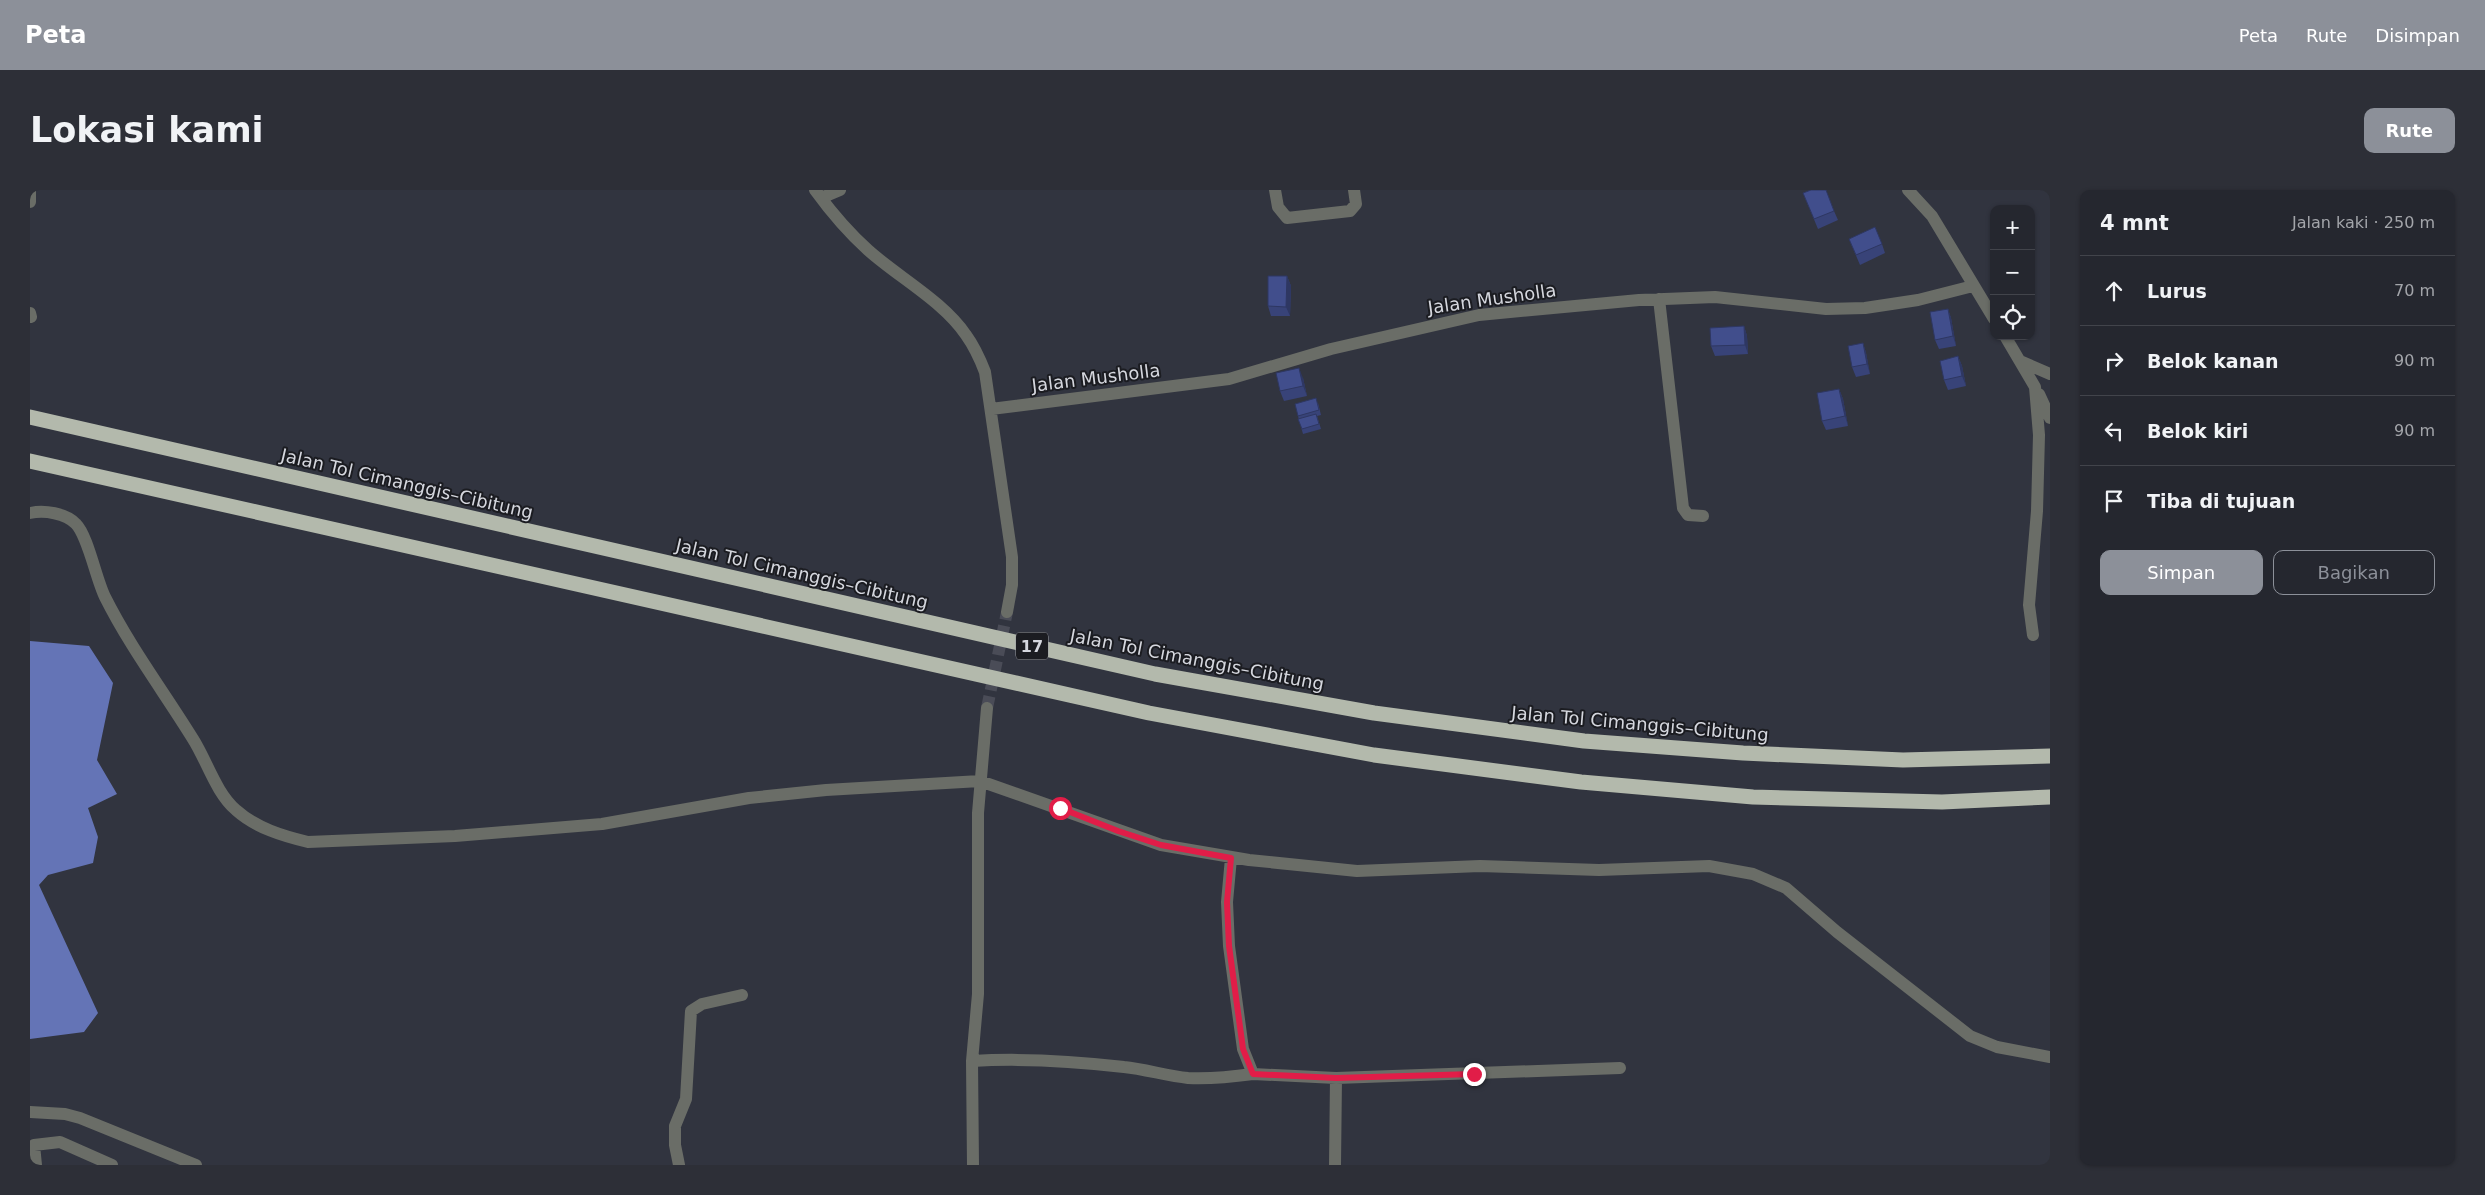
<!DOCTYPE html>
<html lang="id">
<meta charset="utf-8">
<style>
body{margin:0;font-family:"DejaVu Sans",sans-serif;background:#2d2f37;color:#f1f3f6}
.controls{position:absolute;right:15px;top:15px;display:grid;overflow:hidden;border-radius:10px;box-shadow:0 1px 4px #0004}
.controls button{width:45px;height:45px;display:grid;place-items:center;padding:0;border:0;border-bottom:1px solid #42444b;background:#25272f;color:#f1f3f6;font:25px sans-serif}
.stop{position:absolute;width:15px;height:15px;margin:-11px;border:4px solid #e11d48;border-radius:50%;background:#fff}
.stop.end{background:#e11d48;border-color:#fff;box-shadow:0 1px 5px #0008}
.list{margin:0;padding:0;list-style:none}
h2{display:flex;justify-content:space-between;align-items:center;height:65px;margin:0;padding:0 20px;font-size:21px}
h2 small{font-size:16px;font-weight:400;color:#a3a5aa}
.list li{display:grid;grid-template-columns:32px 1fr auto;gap:15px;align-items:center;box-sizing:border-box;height:70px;padding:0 20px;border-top:1px solid #42444b}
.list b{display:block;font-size:19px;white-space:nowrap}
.list em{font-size:16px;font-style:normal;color:#a3a5aa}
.actions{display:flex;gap:10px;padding:15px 20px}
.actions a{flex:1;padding:11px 0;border:1px solid #8c9099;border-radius:10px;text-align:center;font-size:18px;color:#8c9099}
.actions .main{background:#8c9099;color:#fff}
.icon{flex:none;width:28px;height:28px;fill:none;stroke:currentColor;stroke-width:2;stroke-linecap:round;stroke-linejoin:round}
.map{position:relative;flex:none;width:2020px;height:975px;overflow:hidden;border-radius:10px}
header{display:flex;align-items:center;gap:30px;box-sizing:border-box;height:70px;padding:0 25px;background:#8c9099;color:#fff}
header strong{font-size:24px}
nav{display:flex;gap:28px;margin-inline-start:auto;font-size:18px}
.intro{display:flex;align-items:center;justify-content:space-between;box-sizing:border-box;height:120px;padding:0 30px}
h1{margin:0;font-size:35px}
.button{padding:12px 22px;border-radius:10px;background:#8c9099;color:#fff;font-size:18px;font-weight:700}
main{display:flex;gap:30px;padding:0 30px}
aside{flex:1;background:#25272f;border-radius:10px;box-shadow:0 1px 4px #0004}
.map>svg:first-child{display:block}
.water{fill:#6474b6}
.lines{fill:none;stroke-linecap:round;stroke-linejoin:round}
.minor-tunnel{stroke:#4a4c57;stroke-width:12;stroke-dasharray:12 6;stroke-linecap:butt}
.minor{stroke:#6a6d67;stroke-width:12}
.highway{stroke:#b3b9ac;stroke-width:15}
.wall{fill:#384378}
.shaded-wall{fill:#2e3762}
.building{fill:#414e8c;stroke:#2e3762}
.route{stroke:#e11d48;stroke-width:6}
.labels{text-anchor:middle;stroke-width:4;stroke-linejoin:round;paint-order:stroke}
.shield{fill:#1b1c21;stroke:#9d9fa5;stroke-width:1}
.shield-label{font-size:16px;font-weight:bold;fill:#d5d7de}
.street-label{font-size:18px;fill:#d5d7de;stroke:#1b1c21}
</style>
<header>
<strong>Peta</strong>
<nav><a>Peta</a><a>Rute</a><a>Disimpan</a></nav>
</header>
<div class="intro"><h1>Lokasi kami</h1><a class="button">Rute</a></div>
<main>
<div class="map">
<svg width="2020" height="975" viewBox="0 0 2020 975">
<rect width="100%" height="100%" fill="#31343f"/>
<path class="water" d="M0,451l59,5 24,37 -16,77 20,34 -29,14 10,29 -5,26 -45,12 -9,10 59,128 -14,19 -54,7z"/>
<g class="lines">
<path class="minor-tunnel" d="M957,518l20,-96"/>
<path class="minor" d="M785,0c16,22 33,42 53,60 30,27 75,51 98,85 8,11 14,24 19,37l27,185v28l-5,27
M1245,0l3,17 9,11 63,-7 6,-7 -2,-14
M1878,0l24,26 62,103
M791,8l19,-8
M0,12v-12
M1629,109l24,209 5,7 15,1
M0,123l1,4
M1975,146l30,51 4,48 -2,76 -8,94 4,30
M1990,171l30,13
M2009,204l11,24
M961,219l238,-30 102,-30 148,-34 160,-15 76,-3 111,12 39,-1 53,-8 55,-14
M0,323c14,-3 36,0 46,11 12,12 20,55 29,73 25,50 59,95 88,142 14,22 23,54 43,71 20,18 47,26 72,32l147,-6 147,-12 147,-26 77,-8 154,-9 181,64 88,15 108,11 123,-5 119,4 110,-4 44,8 33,14 51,44 133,104 27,11 53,10
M1201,668l-4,44 2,44 14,103 10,25 83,4 284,-10
M942,871c51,-3 101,0 152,6 21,2 43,9 64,11 22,1 43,-1 65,-4
M0,922l35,2 15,4 116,47
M6,975l-2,-20 26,-3 52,23
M649,975l-4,-20v-19l11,-27 5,-88 11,-7 40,-9
M943,975l-1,-104 6,-67v-181l9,-105
M1305,975l1,-87"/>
<path class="highway" d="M0,227l1125,257 219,39 210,28 159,12 160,7 147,-4
M0,271l1119,252 225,42 207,27 172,15 189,5 108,-5"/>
</g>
<path class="wall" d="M1773,3l31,18 4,9 -20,9z
M1819,49l33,5 3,9 -25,12z
M1257,86l4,10 -1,30h-19l-3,-10z
M1918,119l3,9 5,28 -17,3 -4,-9z
M1714,136l3,10 1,18 -33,2 -4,-10z
M1833,153l3,10 4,21 -14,3 -4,-10z
M1928,166l4,10 4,20 -18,4 -4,-10z
M1273,188l4,18 -23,5 -4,-10z
M1809,199l4,10 5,27 -22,4 -4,-9z
M1288,213l3,12 -4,1 4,13 -18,5 -5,-18z"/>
<path class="shaded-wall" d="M1257,86l4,10 -1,30 -4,-9z
M1918,119l3,9 5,28 -3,-10z
M1714,136l3,10 1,18 -3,-9z
M1833,153l3,10 4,21 -3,-10z
M1928,166l4,10 4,20 -4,-10z
M1269,178l4,10 4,18 -4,-10z
M1809,199l4,10 5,27 -3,-10z"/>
<path class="building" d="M1781,0h15l8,21 -20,8 -11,-26z
M1845,37l7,17 -26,11 -7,-16z
M1238,86h19l-1,31 -18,-1z
M1918,119l5,27 -18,4 -5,-28z
M1714,136l1,19 -34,1 -1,-18z
M1833,153l4,21 -15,3 -4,-21z
M1928,166l4,20 -18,4 -4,-19z
M1269,178l4,18 -23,5 -4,-18z
M1809,199l6,27 -23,5 -5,-28z
M1286,208l3,12 -21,6 -3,-12z
M1286,224l3,10 -17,5 -4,-10z"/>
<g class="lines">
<path class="route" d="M1030,618l58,23 43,14 70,13 -4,44 2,44 14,103 10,25 83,4 138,-4"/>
</g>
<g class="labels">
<rect class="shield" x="986" y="442.5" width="32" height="27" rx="4"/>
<g class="shield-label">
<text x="1002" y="462">17</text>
</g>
<g class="street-label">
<text transform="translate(1462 109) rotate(-8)" y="6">Jalan Musholla</text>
<text transform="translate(1066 188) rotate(-7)" y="6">Jalan Musholla</text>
<text transform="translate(377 294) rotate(13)" y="6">Jalan Tol Cimanggis–Cibitung</text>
<text transform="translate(772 384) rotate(13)" y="6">Jalan Tol Cimanggis–Cibitung</text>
<text transform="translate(1167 470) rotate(11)" y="6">Jalan Tol Cimanggis–Cibitung</text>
<text transform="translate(1610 534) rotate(5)" y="6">Jalan Tol Cimanggis–Cibitung</text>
</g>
</g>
</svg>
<div class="controls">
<button>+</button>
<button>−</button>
<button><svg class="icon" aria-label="locate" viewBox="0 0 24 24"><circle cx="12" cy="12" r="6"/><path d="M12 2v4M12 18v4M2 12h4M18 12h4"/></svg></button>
</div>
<div class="stop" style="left:1030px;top:618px"></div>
<div class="stop end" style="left:1444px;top:884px"></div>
</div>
<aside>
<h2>4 mnt<small>Jalan kaki · 250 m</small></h2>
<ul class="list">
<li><svg class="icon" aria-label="ahead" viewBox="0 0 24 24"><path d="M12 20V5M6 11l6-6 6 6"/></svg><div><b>Lurus</b></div><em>70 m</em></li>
<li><svg class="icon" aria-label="right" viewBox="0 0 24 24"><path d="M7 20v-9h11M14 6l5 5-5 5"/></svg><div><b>Belok kanan</b></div><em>90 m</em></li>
<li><svg class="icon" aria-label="left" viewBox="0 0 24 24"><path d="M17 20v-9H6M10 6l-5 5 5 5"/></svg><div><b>Belok kiri</b></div><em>90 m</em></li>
<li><svg class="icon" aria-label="arrive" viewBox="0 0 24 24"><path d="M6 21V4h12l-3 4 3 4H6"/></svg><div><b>Tiba di tujuan</b></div></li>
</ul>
<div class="actions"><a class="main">Simpan</a><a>Bagikan</a></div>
</aside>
</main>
